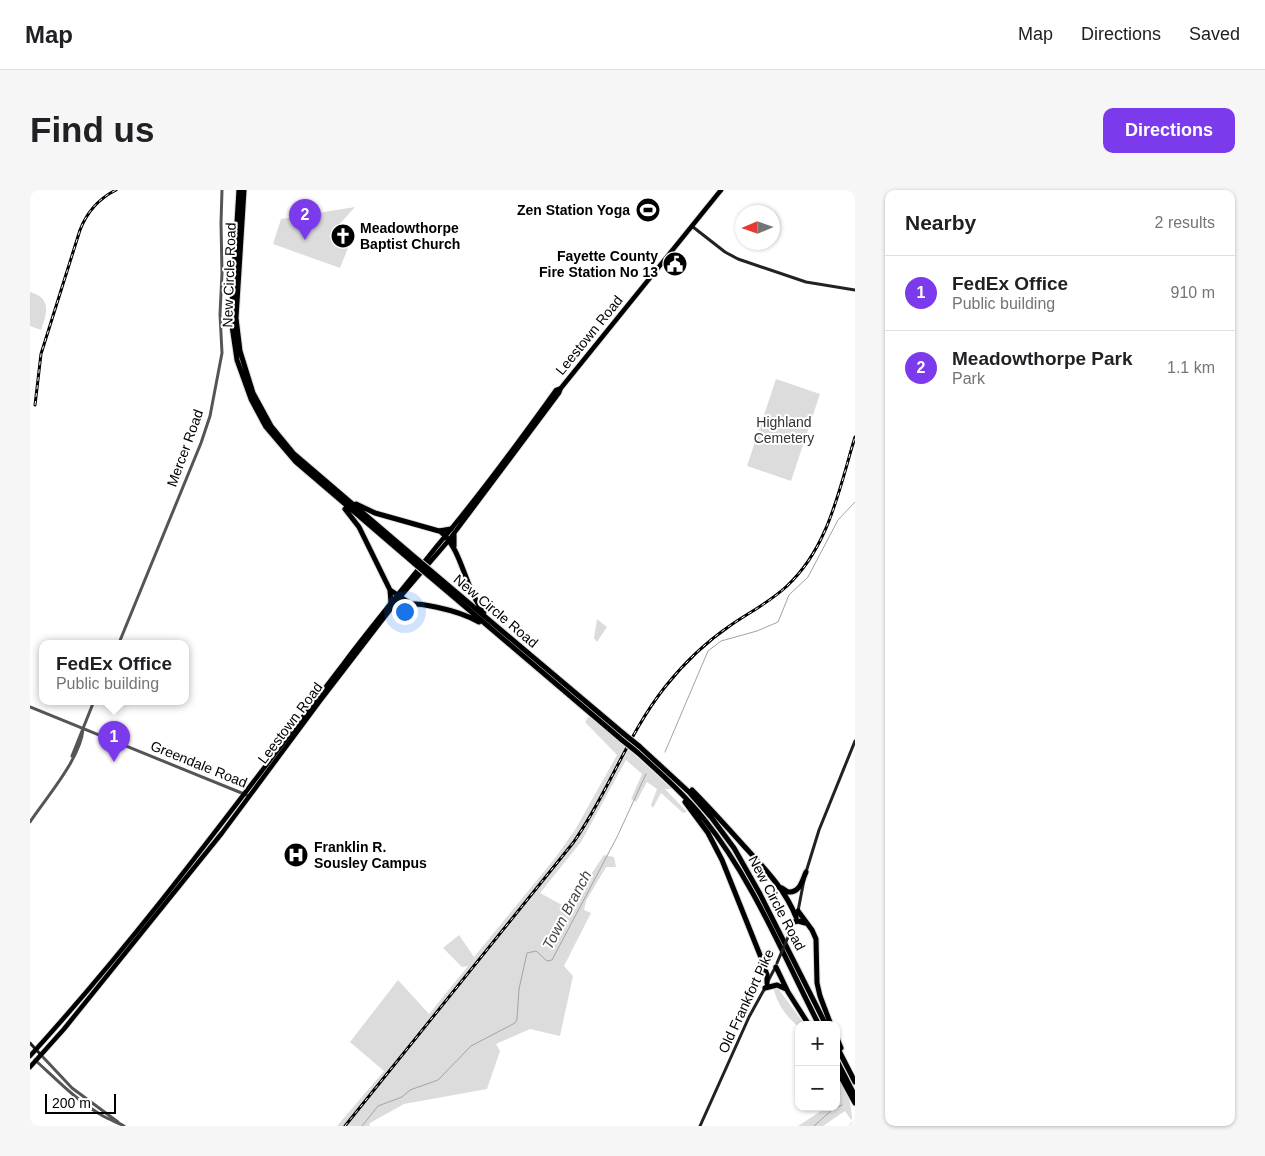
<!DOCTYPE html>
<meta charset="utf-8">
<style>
body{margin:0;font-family:Helvetica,sans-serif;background:#f6f6f6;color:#202124}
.controls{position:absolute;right:15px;bottom:15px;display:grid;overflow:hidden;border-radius:10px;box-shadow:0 1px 4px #0004}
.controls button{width:45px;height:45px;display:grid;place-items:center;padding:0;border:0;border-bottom:1px solid #e0e0e0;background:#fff;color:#202124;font:25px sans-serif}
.compass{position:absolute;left:705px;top:15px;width:45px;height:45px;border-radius:50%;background:#fff;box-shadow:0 1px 4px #0004;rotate:268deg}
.scale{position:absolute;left:15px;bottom:12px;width:71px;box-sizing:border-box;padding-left:5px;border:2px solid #000;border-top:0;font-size:14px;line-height:18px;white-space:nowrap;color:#000;-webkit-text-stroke:4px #fff;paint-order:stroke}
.you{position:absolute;left:374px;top:421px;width:18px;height:18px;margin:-12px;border:4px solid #fff;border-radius:50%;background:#1a73e8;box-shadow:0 0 0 8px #1a73e833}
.badge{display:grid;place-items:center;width:32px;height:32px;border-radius:50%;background:#7c3aed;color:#fff;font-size:16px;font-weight:700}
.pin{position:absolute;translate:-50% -41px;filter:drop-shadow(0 1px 2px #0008)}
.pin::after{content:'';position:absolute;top:26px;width:18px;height:15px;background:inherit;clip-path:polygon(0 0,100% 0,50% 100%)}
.popup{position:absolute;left:9px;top:450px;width:150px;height:65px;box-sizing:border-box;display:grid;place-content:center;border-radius:10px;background:#fff;filter:drop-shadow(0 1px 4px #0005);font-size:16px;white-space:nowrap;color:#757577}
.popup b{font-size:19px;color:#202124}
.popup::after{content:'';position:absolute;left:50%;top:100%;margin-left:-10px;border:10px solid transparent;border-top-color:#fff}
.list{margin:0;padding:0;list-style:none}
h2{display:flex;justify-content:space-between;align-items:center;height:65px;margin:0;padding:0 20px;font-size:21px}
h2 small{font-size:16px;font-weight:400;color:#757577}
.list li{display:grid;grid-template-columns:32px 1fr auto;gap:15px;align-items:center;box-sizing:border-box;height:75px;padding:0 20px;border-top:1px solid #e0e0e0}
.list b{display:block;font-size:19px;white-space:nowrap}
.list p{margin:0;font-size:16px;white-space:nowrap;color:#757577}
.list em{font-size:16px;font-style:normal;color:#757577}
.map{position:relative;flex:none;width:825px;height:936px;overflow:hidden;border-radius:10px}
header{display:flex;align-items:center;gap:30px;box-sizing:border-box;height:70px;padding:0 25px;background:#fff;border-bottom:1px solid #e0e0e0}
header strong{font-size:24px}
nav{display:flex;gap:28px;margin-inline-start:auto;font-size:18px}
.intro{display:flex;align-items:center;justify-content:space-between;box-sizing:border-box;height:120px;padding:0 30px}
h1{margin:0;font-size:35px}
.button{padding:12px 22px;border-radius:10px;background:#7c3aed;color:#fff;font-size:18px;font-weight:700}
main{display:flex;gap:30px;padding:0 30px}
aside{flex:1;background:#fff;border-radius:10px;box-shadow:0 1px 4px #0004}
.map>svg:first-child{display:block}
.green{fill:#dcdcdc}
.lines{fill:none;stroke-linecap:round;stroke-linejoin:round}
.stream{stroke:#a3a3a3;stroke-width:1}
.primary-casing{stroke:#dbdbdb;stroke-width:6}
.motorway-casing{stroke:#dbdbdb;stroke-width:7}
.tertiary{stroke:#555;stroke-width:3}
.secondary{stroke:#222;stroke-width:3}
.primary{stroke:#000;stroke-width:4.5}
.motorway{stroke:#000;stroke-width:5}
.rail-casing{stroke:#000;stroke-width:3}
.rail{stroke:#fff;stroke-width:1;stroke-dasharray:4;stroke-linecap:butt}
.motorway-bridge-casing{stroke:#dbdbdb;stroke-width:7;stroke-linecap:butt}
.secondary-bridge{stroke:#222;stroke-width:3}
.motorway-bridge{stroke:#000;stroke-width:5}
.labels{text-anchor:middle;stroke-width:4;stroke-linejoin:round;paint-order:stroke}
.poi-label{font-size:14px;font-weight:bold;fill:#000;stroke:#fff;text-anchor:end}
.street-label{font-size:14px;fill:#000;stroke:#fff}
.park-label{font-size:14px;fill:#333;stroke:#fff}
.water-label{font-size:15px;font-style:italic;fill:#444;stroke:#fff}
</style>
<header>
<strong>Map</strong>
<nav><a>Map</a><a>Directions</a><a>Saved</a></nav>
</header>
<div class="intro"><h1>Find us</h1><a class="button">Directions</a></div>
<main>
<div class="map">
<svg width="825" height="936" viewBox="0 0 825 936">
<rect width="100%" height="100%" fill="#fff"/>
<path class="green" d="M325,17l-26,29 19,12 -8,20 -67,-24 8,-25z
M0,102c22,6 17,21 11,38l-11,-4z
M746,189l44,15 -29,87 -44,-15z
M567,429l10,8 -10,15 -3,-4z
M559,526l36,30 47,43h-7l22,23 -4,1 -22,-20 -8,15 -2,-3 6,-16 -10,-7 -11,20 -5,-3 11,-25 -16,-14 -45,82 -41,51 24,13 19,-20 21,-31 10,2 2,10h-10l-20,34 -2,9 7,3 -27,53 9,10 -13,60 -30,-7 -34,15 4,7 -13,38 -83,15 -34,19 -1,3h-32l47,-55 -34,-29 48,-62 31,34 39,-48 -6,1 -19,-19 16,-13 15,22 81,-99 20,-28 42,-75 -32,-33z
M743,796l4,1 28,38h-6v2c-13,-10 -23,-25 -26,-41z
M806,880c9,16 19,38 15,56h-3l4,-5 -7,-10 -22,15h-25l29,-19h9v-6l2,-1 -2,-5z"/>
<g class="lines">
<path class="stream" d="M635,562l43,-101 13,-10 36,-10 21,-9 11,-27 19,-18 30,-57 17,-18
M332,936l16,-20 24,-9 8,-7 28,-10 33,-34 44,-23 2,-4 2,-30 8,-36 9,-2 11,10 5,-1 65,-123 29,-63
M784,936l19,-17 9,-4"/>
<defs>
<path id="primary" d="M0,866c113,-124 212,-260 314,-393 30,-40 62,-78 93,-117 42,-50 81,-103 119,-156l5,-2
M0,877l34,-38 158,-196 98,-132 80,-104 49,-57 110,-147 2,-5 160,-198"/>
<path id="motorway" d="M209,0l-8,129 6,41 14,39 15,28 29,34 120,103
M214,0l-8,128 4,33 13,42 18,33 23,28 124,106
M326,314l19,9 64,18 12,-2
M315,319l14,18 31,63 1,13
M410,341c23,19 24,57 44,81
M424,345v11
M401,381l193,163
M398,385l194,165
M360,400l18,12
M364,416c20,-7 66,5 85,16
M609,556l51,47 21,24 23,31 26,46 66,131
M607,562c23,21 47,42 67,67 49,61 79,136 115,206
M662,600c18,18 35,37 52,56 20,22 41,43 52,71
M655,612l23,31 14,27 40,100 5,15v8
M752,698l6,4c12,1 14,-11 18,-20
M768,721l14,19 4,9 1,44 3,13 11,29
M764,732l4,-1 7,2
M746,777l12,25 21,33
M735,798l12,-3 9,4
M806,846l5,12
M806,855l19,37
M806,869l19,37
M806,878l19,35"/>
</defs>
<use href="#primary" class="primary-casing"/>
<use href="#motorway" class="motorway-casing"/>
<path class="tertiary" d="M89,453l82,-200 9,-27 12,-63 -2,-39 2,-41 -1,-50 1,-33
M0,517l219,89
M42,566l22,-55
M0,632c16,-24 51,-64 53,-93
M11,865l31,33 46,34
M5,870c22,20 42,41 68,56 7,4 14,6 21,10"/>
<path class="secondary" d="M663,37l32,25 13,7 68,23 49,8
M776,682l13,-42 36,-89
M768,721l6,-31
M738,791l8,-15
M0,853l11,12
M670,936l49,-109 17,-31"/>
<use href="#primary" class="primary"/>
<use href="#motorway" class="motorway"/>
<defs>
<path id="rail" d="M5,215l6,-51 39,-124c7,-18 18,-31 36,-40
M315,936l228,-283c35,-49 54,-108 92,-156 19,-24 41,-45 66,-62 19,-13 39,-23 56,-39 42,-39 52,-97 68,-149
M824,936l1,-1"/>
</defs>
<use href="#rail" class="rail-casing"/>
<use href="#rail" class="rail"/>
<defs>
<path id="motorway-bridge" d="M388,370l13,11
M385,374l13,11
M594,544l15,12
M592,550l15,12"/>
</defs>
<use href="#motorway-bridge" class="motorway-bridge-casing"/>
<path class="secondary-bridge" d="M747,773l14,-33"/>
<use href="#motorway-bridge" class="motorway-bridge"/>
</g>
<defs>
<symbol id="stadium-disc" viewBox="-11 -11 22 22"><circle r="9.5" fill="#000" stroke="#fff"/><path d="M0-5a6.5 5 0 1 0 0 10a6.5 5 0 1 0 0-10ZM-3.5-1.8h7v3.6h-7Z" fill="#fff"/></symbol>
<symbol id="church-disc" viewBox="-11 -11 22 22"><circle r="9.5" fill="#000" stroke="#fff"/><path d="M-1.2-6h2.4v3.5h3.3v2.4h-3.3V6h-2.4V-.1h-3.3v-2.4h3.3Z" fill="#fff"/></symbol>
<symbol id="civic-disc" viewBox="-11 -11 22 22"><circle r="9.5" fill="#000" stroke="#fff"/><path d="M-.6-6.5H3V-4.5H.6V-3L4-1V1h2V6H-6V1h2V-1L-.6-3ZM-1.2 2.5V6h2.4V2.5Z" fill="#fff"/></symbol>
<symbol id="hospital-disc" viewBox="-11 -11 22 22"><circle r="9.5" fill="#000" stroke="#fff"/><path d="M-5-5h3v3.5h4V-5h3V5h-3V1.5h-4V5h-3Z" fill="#fff"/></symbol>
</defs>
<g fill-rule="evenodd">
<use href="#stadium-disc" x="604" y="6" width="28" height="28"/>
<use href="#church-disc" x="299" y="32" width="28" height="28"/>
<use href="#civic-disc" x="631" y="60" width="28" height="28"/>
<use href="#hospital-disc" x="252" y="651" width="28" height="28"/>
</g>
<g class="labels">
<g class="poi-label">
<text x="600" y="25">Zen Station Yoga</text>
<text x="330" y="43" text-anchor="start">Meadowthorpe<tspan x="330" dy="16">Baptist Church</tspan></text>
<text x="628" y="71">Fayette County<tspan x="628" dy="16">Fire Station No 13</tspan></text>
<text x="284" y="662" text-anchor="start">Franklin R.<tspan x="284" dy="16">Sousley Campus</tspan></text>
</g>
<g class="street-label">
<text transform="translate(199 85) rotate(-88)" y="5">New Circle Road</text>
<text transform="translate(559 145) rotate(-51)" y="5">Leestown Road</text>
<text transform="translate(155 258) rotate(-70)" y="5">Mercer Road</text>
<text transform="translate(466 421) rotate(40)" y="5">New Circle Road</text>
<text transform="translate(260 533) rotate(-53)" y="5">Leestown Road</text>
<text transform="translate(169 574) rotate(22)" y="5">Greendale Road</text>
<text transform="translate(747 713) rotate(62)" y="5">New Circle Road</text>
<text transform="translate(716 811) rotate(-65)" y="5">Old Frankfort Pike</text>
</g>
<g class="park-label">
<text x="754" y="237">Highland<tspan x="754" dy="16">Cemetery</tspan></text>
</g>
<g class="water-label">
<text transform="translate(537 720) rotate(-62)" y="5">Town Branch</text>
</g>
</g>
</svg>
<div class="controls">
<button>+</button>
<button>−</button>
</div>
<svg class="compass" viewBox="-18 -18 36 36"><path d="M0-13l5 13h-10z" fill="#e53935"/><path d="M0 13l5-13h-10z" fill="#757577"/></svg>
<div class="scale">200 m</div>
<div class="you"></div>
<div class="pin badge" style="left:84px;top:572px">1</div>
<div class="popup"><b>FedEx Office</b>Public building</div>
<div class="pin badge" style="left:275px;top:50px">2</div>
</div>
<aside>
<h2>Nearby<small>2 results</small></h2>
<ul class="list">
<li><span class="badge">1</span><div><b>FedEx Office</b><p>Public building</p></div><em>910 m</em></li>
<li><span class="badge">2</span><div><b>Meadowthorpe Park</b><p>Park</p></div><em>1.1 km</em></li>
</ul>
</aside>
</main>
